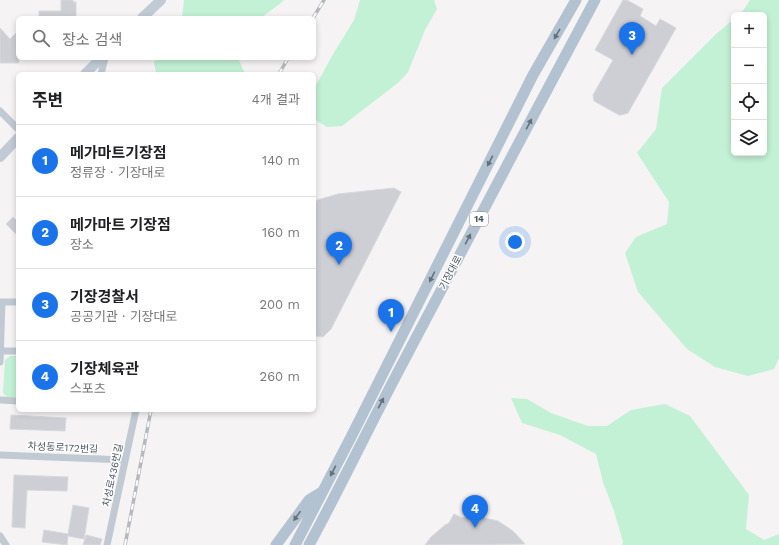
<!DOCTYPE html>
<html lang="ko">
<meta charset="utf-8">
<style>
body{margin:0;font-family:"Work Sans","Noto Sans KR",sans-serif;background:#f2f2f2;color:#202124}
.controls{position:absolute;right:12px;top:12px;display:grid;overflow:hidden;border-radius:6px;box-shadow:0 2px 6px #0003}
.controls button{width:36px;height:36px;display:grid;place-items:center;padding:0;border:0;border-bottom:1px solid #e0e0e0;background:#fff;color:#202124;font:20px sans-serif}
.you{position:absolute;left:515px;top:242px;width:14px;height:14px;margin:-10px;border:3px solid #fff;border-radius:50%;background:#1a73e8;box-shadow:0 0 0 6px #1a73e833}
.badge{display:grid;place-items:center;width:26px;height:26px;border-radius:50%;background:#1a73e8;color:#fff;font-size:13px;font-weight:700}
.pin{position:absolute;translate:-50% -33px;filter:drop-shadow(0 1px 2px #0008)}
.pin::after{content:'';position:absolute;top:21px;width:14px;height:12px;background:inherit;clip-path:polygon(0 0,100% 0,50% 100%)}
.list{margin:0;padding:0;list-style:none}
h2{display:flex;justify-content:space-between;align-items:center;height:52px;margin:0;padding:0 16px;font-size:17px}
h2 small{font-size:13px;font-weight:400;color:#757577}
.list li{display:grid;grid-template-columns:26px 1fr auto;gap:12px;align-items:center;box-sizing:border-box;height:72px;padding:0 16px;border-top:1px solid #e0e0e0}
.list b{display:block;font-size:15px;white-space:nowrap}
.list p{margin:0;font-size:13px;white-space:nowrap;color:#757577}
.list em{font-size:13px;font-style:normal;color:#757577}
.icon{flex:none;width:22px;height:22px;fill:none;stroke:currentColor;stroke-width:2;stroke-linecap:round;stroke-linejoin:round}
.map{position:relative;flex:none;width:779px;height:545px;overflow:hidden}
.search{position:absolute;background:#fff;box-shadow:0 2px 6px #0003;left:16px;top:16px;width:300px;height:44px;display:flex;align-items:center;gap:10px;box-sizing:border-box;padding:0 14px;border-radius:6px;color:#757577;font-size:15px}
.panel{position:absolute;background:#fff;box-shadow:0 2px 6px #0003;left:16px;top:72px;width:300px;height:340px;border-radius:6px}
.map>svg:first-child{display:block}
.green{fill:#c3f1d5}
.building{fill:#cdcfd5;stroke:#d7d9de}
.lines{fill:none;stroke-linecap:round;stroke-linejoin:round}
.street{stroke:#c1cad2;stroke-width:7}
.secondary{stroke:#c1cbd6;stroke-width:10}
.primary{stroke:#b3c2d1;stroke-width:11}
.rail-casing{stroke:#b5b8bd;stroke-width:3.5}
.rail{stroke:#fff;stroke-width:2;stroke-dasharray:6;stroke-linecap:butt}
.oneway{fill:#64717d}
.labels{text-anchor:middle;stroke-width:3;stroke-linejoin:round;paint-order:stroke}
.shield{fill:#fff;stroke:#808990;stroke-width:1}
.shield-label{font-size:9px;font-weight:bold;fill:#4a5661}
.street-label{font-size:10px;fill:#4a5661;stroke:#fff}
</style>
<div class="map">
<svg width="779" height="545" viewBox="0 0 779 545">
<rect width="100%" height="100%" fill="#f5f3f3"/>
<path class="green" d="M184,0h100l-2,2 -21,16h-79z
M360,0h74l3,9 -12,21 -17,42 -9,10 -57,44 -15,1 -13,-8v-30l18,-33 22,-36z
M750,0h29v358l-5,11 -26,7 -33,-9 -28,-18 -49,-57 -13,-39 11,-16 31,-13 2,-22 -32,-49 19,-24 6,-41 53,-53 19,-16v134h30v-138h-26l5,-4z
M157,58h81l7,16h-89l-2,-12z
M10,356h8v41h-11l-4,-4 2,-33z
M511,398l16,1 24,14 37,13h19l24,-16 34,-6 25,12 59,79 -3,34 18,11 15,-6v11h-157l1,-3 -9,-31 -11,-29 -7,-28 -36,-19 -38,-12z"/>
<path class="building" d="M61,0h12v2h3v16h-37v-7h22z
M623,0h4l16,9 -3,7 16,10 4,-7 16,9 -48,85 -7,2h-2l-25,-14 -1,-6 20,-35 -18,-10z
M0,28l10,11 8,-8 1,32h-19z
M394,188l7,4 -70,137 -8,8 -9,-1v-135l24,-7z
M13,217l5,5v14l-12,-12z
M11,415l55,3 -1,13 -55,-2z
M14,475l54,2 -1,14 -40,-1 -2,38 -13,-1z
M73,505l16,3 -5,31 -16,-3 -1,9 -25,-3 2,-12 24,4z
M454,514l8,4 18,-1 18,4 15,10 12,13 -100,1 6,-8 14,-12 4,-2z
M86,535l16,4 -2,6h-17z"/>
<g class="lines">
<path class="street" d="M101,74l4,-16
M0,111l18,18
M0,302h18
M0,351h18
M0,362l2,-60
M0,400l18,1
M0,455l125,5
M0,536l6,9
M107,545l29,-135"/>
<path class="secondary" d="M142,18l19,-18
M85,74l16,-16
M0,157l18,-19"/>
<path class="primary" d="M276,545l33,-45 13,-8
M295,545l56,-108 182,-362 43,-75
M309,545c31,-57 59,-116 89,-173 65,-125 131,-248 197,-372"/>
<defs>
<path id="rail" d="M313,18l11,-18
M279,74l9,-16
M125,545l26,-135"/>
</defs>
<use href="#rail" class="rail-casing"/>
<use href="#rail" class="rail"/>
</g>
<defs><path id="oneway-solid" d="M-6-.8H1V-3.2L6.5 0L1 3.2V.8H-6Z"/></defs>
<g class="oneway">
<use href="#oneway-solid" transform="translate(557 34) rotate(120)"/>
<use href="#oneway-solid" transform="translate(529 124) rotate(-62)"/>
<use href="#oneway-solid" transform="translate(490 161) rotate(117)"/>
<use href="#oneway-solid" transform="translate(468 239) rotate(-62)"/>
<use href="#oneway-solid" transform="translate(432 277) rotate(117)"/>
<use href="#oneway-solid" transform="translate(381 403) rotate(-62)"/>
<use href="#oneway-solid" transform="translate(333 471) rotate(118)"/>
<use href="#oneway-solid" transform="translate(297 516) rotate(126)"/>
</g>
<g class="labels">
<rect class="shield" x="470" y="212" width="18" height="14" rx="3"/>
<g class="shield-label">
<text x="479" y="222">14</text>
</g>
<g class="street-label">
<text transform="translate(450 272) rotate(-62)" y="4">기장대로</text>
<text transform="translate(63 447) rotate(3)" y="4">차성동로172번길</text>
<text transform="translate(112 475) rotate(-78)" y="4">차성로436번길</text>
</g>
</g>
</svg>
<div class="controls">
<button>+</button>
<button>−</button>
<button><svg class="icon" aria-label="locate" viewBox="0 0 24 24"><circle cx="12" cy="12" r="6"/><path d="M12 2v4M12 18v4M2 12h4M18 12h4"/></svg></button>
<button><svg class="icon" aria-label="layers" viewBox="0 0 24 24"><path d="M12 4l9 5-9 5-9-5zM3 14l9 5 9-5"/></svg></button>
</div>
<div class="you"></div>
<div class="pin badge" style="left:391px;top:332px">1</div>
<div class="pin badge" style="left:339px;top:265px">2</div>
<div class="pin badge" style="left:632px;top:55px">3</div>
<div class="pin badge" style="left:475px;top:528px">4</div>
<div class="search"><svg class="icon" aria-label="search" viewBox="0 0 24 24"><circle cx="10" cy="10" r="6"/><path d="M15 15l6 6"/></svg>장소 검색</div>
<section class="panel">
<h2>주변<small>4개 결과</small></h2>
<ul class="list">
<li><span class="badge">1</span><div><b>메가마트기장점</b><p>정류장 · 기장대로</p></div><em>140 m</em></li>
<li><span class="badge">2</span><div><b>메가마트 기장점</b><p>장소</p></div><em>160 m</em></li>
<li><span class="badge">3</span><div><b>기장경찰서</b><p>공공기관 · 기장대로</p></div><em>200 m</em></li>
<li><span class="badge">4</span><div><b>기장체육관</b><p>스포츠</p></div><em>260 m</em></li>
</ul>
</section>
</div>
